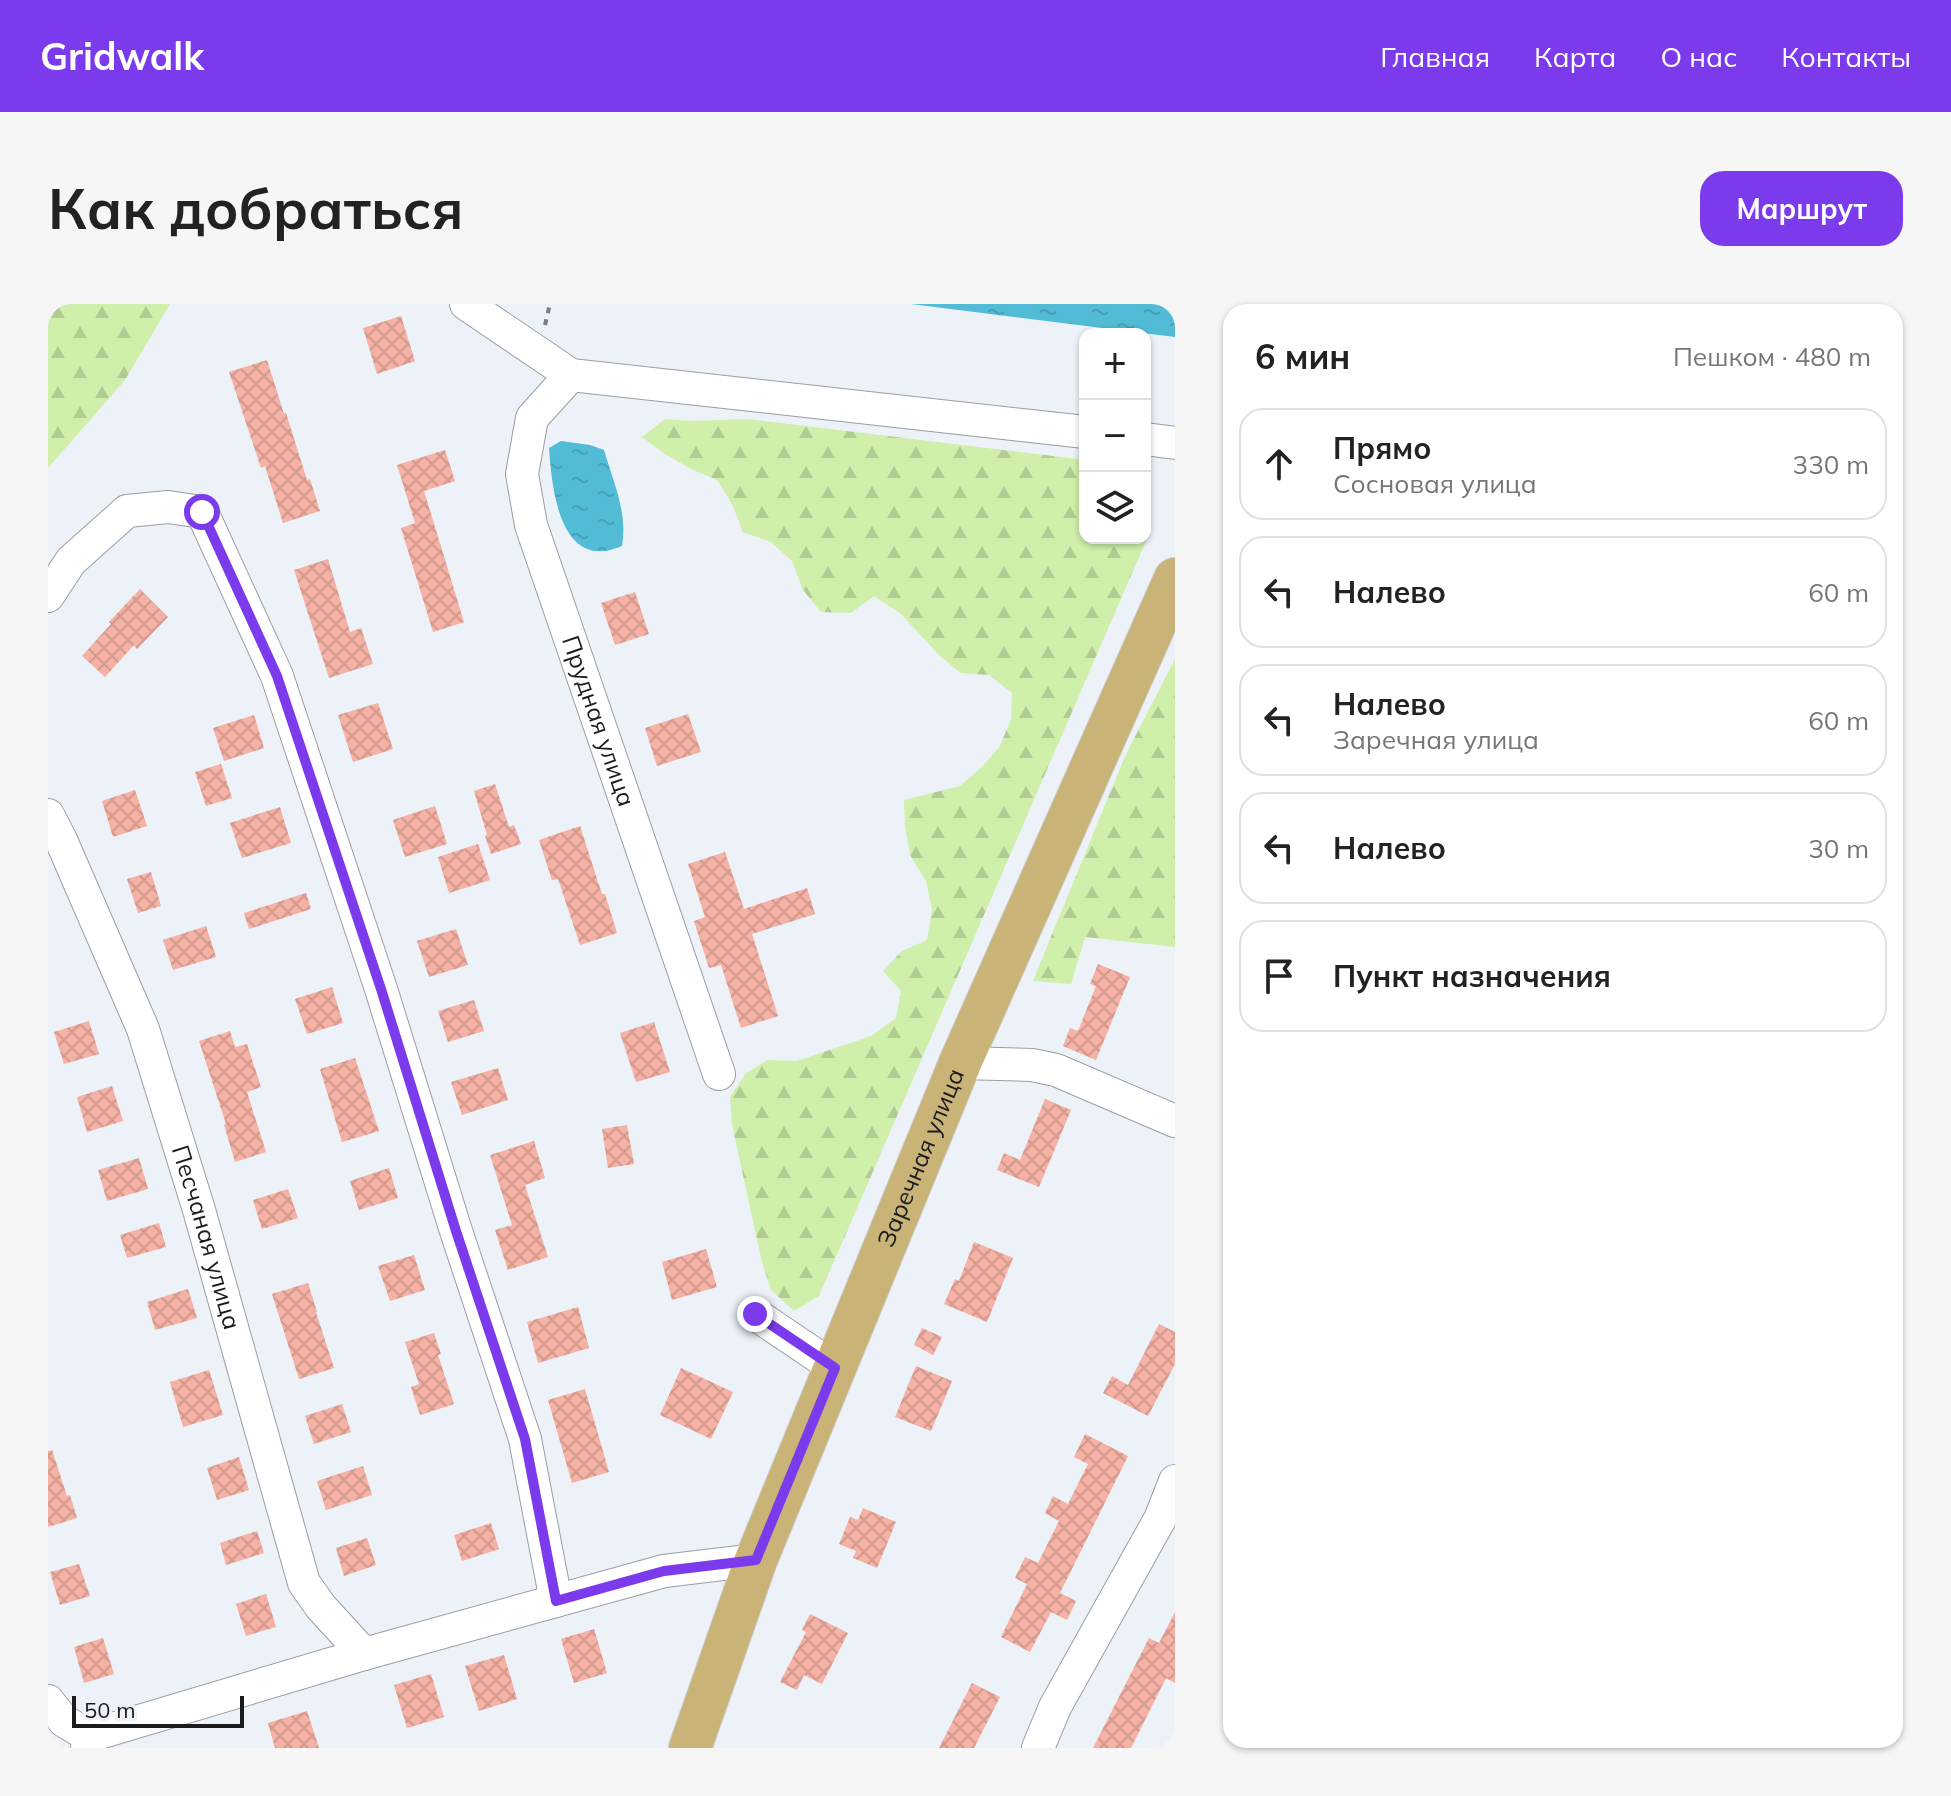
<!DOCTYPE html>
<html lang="ru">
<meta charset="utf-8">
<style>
body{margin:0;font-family:Mulish,sans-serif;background:#f6f6f6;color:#222}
.controls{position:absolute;right:24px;top:24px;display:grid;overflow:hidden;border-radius:16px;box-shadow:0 2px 6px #0004}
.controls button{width:72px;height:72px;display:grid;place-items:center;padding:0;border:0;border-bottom:2px solid #e0e0e0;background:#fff;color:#222;font:40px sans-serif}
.scale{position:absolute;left:24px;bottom:20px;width:172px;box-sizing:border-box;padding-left:8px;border:4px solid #191b1d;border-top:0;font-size:22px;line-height:28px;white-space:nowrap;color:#191b1d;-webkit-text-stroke:6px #edf1f8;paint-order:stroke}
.stop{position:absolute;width:24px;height:24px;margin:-18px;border:6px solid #7c3aed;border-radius:50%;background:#fff}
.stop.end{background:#7c3aed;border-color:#fff;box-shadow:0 2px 8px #0008}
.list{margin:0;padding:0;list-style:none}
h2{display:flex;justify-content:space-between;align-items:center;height:104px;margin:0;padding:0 32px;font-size:34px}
h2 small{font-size:26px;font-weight:400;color:#767676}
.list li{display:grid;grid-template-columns:52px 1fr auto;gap:24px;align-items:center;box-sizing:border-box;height:112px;margin:0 16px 16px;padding:0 16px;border:2px solid #e0e0e0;border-radius:24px}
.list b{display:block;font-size:30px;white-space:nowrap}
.list p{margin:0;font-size:26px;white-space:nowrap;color:#767676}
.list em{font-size:26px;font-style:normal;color:#767676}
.icon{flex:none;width:44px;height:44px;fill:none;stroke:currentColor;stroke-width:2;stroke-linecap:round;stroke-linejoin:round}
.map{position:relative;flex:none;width:1127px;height:1444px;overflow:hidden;border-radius:24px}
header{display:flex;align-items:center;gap:48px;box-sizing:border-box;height:112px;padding:0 40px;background:#7c3aed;color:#fff}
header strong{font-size:38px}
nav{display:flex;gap:44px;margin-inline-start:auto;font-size:28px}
.intro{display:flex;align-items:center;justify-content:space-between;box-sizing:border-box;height:192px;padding:0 48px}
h1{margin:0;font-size:56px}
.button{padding:20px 36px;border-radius:24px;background:#7c3aed;color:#fff;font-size:28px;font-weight:700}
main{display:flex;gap:48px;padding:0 48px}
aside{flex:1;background:#fff;border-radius:24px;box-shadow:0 2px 6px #0004}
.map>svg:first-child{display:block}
.forest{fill:url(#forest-firs)}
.water{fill:url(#water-ripples)}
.building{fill:url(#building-cross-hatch)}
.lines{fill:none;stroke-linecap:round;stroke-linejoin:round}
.minor-casing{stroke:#9a9da3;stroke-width:34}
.major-casing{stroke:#cccdcd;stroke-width:44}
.path{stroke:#7a7d82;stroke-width:4;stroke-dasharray:6 6;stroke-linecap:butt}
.minor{stroke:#fff;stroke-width:32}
.major{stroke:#cab377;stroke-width:42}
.route{stroke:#7c3aed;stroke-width:10}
.labels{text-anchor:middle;stroke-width:6;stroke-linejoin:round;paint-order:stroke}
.street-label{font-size:24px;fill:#191b1d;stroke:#edf1f8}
</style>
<header>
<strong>Gridwalk</strong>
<nav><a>Главная</a><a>Карта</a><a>О нас</a><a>Контакты</a></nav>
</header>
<div class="intro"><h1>Как добраться</h1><a class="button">Маршрут</a></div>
<main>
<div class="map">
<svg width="1127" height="1444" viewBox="0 0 1127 1444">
<defs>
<pattern id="forest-firs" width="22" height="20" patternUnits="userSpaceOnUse" patternTransform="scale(2)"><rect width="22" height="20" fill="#cfefaa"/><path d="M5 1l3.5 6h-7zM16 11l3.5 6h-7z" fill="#b1cc92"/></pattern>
<pattern id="water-ripples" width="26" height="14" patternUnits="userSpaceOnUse" patternTransform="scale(2)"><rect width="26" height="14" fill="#52bcd7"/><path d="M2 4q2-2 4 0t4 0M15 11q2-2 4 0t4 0" fill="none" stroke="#47a1b8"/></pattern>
<pattern id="building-cross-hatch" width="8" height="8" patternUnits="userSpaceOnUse" patternTransform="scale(2)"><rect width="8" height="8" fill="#f5b1a4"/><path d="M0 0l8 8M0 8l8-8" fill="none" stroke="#d1988d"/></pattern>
</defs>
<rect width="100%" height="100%" fill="#edf1f8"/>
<path class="forest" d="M0,0h122l-45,76 -77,88z
M617,115l27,2 56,-2 337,41v78h60v-32l2,7 -1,28 -327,755 -25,15 -23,-21 -9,-28 -30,-137 -2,-28 16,-24 22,-13 29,1 74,-25 25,-18 5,-27 -18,-20 19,-20 25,-11 5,-30 -6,-29 -16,-26 -5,-29 -1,-26 56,-14 22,-19 18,-21 11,-27 1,-26 -23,-18 -28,-2 -21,-17 -40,-43 -26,-17 -23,17 -30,-1 -18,-22 -11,-29 -21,-19 -28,-10 -11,-28 -15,-24 -26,-11 -26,-15 -23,-17z
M1127,355v288l-90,-10 -14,47 -38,-3 92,-225z"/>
<path class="water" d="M863,0h264v33z
M513,137l29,4 14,5c9,31 24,63 18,96 -62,27 -70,-56 -73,-98z"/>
<path class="building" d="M353,12l14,45 -38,13 -14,-46z
M219,56l17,54 2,-1 21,67 3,-1 10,32 -37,12 -18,-57 -4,2 -32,-96z
M397,146l10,31 -31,10 40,131 -31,10 -32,-104 14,-5 -18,-58z
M280,255l22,73 11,-4 12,36 -44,14 -35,-108z
M92,285l28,28 -31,32 -3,-4 -29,32 -23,-21 29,-32 -2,-2z
M587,288l14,42 -34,11 -14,-42z
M330,399l15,46 -40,13 -15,-47z
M640,410l13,38 -44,14 -12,-38z
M206,411l10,33 -40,13 -11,-33z
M173,460l11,34 -26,8 -11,-34z
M447,480l14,43 5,-2 7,19 -30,10 -6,-18 2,-1 -13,-44z
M87,486l12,36 -34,11 -11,-36z
M387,502l12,38 -42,13 -12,-37z
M232,503l11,36 -49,15 -12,-35z
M532,522l22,68h3l12,39 -37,12 -22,-66 -6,1 -13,-40z
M430,540l12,36 -41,13 -11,-36z
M677,548l19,57 63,-21 8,26 -63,20 26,82 -37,12 -20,-63 -12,3 -15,-47 11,-4 -17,-53z
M103,568l10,34 -23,7 -11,-34z
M258,589l5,16 -62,20 -5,-16z
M158,622l10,31 -43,13 -10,-30z
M408,625l12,36 -39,12 -12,-36z
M1050,660l32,13 -34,83 -33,-14 7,-18 8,3 18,-45 -6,-2z
M284,683l11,36 -36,11 -12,-35z
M426,696l10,31 -36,11 -10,-31z
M41,717l10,33 -35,10 -10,-32z
M606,718l16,50 -34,10 -16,-49z
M182,727l5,16 12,-3 14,43 -14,5 19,60 -31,10 -11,-37 2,-1 -27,-83z
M307,754l24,73 -37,11 -22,-73z
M450,764l10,32 -46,15 -11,-33z
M64,782l11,35 -36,11 -10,-35z
M997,795l26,11 -32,77 -42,-17 7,-17 16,7z
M579,821l7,39 -26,4 -6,-39z
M486,837l11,37 -20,7 23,72 -40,13 -13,-40 17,-5 -22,-70z
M91,854l9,31 -41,12 -9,-31z
M341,864l9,30 -39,12 -9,-29z
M240,885l10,29 -36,11 -9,-29z
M111,919l7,24 -39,11 -7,-23z
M926,938l39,16 -26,64 -43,-18 11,-25 4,2z
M658,945l11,38 -45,13 -10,-38z
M366,951l11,35 -35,11 -12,-35z
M260,979l9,29h-1l18,56 -35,11 -27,-85z
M140,985l9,29 -42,12 -8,-28z
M530,1003l11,41 -51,15 -11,-41z
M1111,1020l16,8v32l-27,52 -45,-23 9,-17 16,9z
M874,1024l20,9 -9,18 -19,-10z
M386,1029l7,21 -3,1 16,49 -34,11 -9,-28 8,-3 -14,-42z
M868,1062l36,15 -21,50 -36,-14z
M633,1064l52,24 -22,47 -51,-24z
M161,1066l14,45 -40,12 -13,-45z
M537,1085l24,83 -37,11 -24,-83z
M294,1100l9,28 -37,12 -9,-28z
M1037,1130l43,22 -68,137 16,8 -9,19 -16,-8 -21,40 -29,-15 26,-53 -12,-6 10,-21 13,6 21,-42 -14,-8 8,-17 15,8 20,-40 -14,-7z
M4,1146l15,46 3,-1 7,23 -29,9v-76z
M191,1153l10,33 -32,10 -10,-32z
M315,1162l9,29 -46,15 -9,-29z
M815,1204l33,14 -19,46 -24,-10 3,-7 -17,-7 11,-27 8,3z
M443,1219l8,26 -37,12 -8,-26z
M209,1227l7,22 -38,12 -6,-22z
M319,1234l9,27 -32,11 -8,-28z
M31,1260l11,32 -30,9 -10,-33z
M218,1290l10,33 -30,9 -10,-32z
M1127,1308v71l-9,-5 -35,70h-38l56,-110 10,5z
M762,1310l38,19 -26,51 -18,-9 -7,15 -17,-8 26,-50 -4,-2z
M546,1325l13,44 -33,10 -13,-44z
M55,1334l11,36 -30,9 -10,-36z
M456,1351l13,44 -38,12 -14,-45z
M383,1370l13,43 -37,11 -13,-43z
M924,1379l28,14 -26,51h-35z
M259,1407l12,37h-44l-7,-25z"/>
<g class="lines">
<defs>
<g id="minor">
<path d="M418,0l105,71 514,57"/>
<path id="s1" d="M523,71l-39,43 -10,56 9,51 188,549"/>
<path d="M1097,135l30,4"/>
<path d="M0,292l23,-35 56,-50 41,-4 34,5 75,164 104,313 75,242 69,208 31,162"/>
<path id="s2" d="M0,511l13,25 82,189 56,181 105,373 17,24 43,47"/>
<path d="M912,759l72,2 24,5 119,51"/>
<path d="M707,1010l80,54"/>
<path d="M0,1397l16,20 25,15"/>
<path d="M39,1444l2,-12 275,-82 300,-83 92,-11"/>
<path d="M990,1444l17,-41 105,-188 15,-38"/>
</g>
<g id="major">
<path id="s3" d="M642,1444l66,-188 204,-497 215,-484"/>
</g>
</defs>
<use href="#minor" class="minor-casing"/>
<use href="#major" class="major-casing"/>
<path class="path" d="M497,21l5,-21"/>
<use href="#minor" class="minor"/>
<use href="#major" class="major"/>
</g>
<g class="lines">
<path class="route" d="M154,208l75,164 104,313 75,242 69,208 31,162 108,-30 92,-11 79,-192 -80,-54"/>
</g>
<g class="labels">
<g class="street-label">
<text dy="8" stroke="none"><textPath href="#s1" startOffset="374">Прудная улица</textPath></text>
<text dy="8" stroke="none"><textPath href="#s3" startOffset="634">Заречная улица</textPath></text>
<text dy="8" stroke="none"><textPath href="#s2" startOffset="452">Песчаная улица</textPath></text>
</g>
</g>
</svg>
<div class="controls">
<button>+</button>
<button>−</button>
<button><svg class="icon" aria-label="layers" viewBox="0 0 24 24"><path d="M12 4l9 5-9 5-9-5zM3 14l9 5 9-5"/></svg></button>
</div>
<div class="scale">50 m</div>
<div class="stop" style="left:154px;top:208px"></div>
<div class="stop end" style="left:707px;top:1010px"></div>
</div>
<aside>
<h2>6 мин<small>Пешком · 480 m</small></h2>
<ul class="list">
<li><svg class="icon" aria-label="ahead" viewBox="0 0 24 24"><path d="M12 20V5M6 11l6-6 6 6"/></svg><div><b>Прямо</b><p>Сосновая улица</p></div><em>330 m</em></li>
<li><svg class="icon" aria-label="left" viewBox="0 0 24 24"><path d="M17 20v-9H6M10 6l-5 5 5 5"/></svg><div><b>Налево</b></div><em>60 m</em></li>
<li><svg class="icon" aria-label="left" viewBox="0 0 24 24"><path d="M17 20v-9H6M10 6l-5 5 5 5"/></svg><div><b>Налево</b><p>Заречная улица</p></div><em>60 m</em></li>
<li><svg class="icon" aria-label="left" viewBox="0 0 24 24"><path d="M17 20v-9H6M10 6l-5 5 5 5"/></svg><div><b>Налево</b></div><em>30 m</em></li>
<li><svg class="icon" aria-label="arrive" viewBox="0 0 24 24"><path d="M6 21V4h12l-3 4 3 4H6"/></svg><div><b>Пункт назначения</b></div></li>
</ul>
</aside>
</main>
